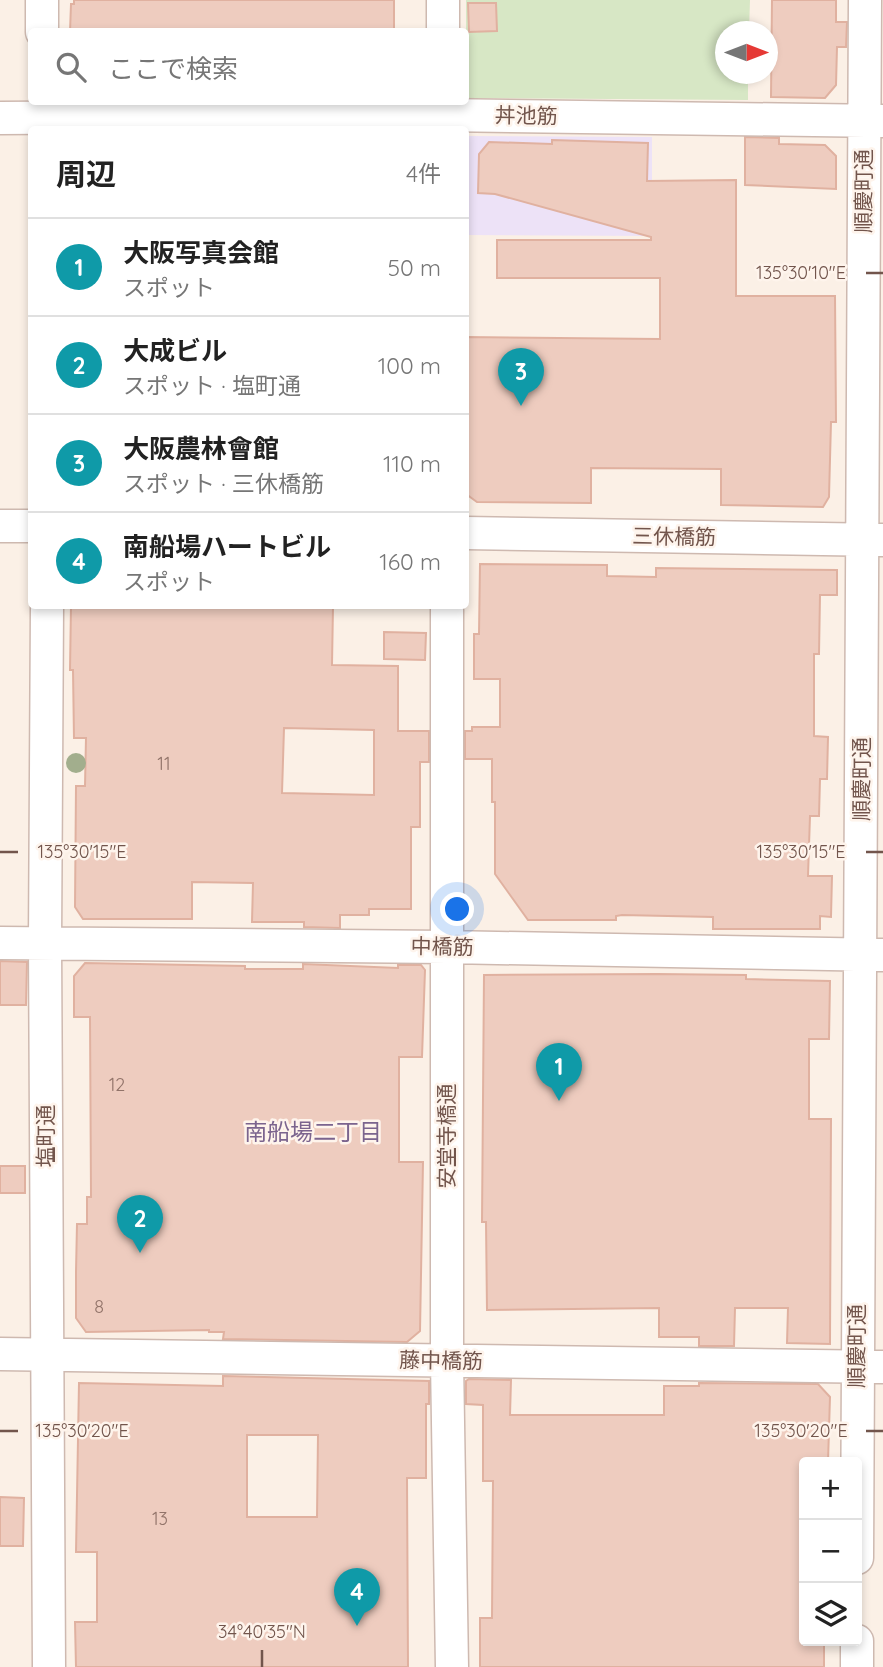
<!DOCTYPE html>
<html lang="ja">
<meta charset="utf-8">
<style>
body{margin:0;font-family:Quicksand,"Noto Sans JP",sans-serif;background:#f6f6f6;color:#222}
.controls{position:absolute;right:21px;bottom:21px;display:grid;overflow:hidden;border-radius:7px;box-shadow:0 4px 10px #0003}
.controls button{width:63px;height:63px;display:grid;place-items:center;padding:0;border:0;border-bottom:2px solid #e0e0e0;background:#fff;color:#222;font:35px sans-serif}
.compass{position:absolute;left:715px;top:21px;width:63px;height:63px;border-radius:50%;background:#fff;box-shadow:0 4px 10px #0003;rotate:90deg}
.you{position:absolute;left:458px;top:910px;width:24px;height:24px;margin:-18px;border:5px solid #fff;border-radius:50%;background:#1a73e8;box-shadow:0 0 0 10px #1a73e833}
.badge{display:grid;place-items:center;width:46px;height:46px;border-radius:50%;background:#dd6153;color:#fff;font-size:23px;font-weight:700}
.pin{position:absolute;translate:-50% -58px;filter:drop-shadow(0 2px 4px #0008)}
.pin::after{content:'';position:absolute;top:37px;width:24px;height:21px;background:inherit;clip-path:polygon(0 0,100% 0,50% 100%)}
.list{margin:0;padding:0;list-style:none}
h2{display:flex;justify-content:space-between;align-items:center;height:91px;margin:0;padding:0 28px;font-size:30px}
h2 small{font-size:23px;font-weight:400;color:#767676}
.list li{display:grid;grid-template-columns:46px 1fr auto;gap:21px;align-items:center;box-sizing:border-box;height:98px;padding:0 28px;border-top:2px solid #e0e0e0}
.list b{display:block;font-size:26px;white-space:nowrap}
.list p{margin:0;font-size:23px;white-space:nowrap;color:#767676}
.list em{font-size:23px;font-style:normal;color:#767676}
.icon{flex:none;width:38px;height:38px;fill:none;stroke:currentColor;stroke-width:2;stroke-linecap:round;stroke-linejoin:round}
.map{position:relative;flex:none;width:883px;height:1667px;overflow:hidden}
.search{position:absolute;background:#fff;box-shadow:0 4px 10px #0003;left:28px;top:28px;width:441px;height:77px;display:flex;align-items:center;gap:18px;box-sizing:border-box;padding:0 24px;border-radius:7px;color:#767676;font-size:26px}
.panel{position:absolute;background:#fff;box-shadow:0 4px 10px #0003;left:28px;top:126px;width:441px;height:483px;border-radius:7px}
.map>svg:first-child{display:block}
.education{fill:#ede2f7}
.green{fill:#d7e7c5}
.building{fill:#eeccbf;stroke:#e0b1a0;stroke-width:2;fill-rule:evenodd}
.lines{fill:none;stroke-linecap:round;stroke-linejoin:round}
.minor-casing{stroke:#ceb9b0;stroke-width:35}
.minor{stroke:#fff;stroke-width:32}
.tree{fill:#a2ae8d}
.ticks{fill:none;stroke:#72554c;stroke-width:2.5}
.labels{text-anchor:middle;stroke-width:5;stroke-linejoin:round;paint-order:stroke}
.number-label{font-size:18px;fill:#917369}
.street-label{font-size:21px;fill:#72554c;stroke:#fef4ec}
.neighbourhood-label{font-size:23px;fill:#7b648e;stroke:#fef4ec}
.ticks-label{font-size:18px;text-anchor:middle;fill:#72554c;stroke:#fef4ec;stroke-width:5;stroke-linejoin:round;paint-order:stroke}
</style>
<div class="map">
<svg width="883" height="1667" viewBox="0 0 883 1667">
<rect width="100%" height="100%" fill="#fbf0e6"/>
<path class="education" d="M466,136l186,1v99l-186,-1z"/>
<path class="green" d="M466,0h284l-1,31 -23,1v42h22v26l-282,-2z"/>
<path class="building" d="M74,0h320v32h-324l1,-28h3z
M772,0h64v22h11l-1,25h-9l-1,38 -11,13 -54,-1z
M468,3h28l1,28 -28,1z
M745,137l34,1v6l46,1 11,11v33l-91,-4z
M552,140l96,3 -1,38 89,-1v116h99l1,126h-5l-2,75 -6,10 -102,-2v-36l-130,-1v35l-114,-1 -11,-8v-157l194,2v-61h-163v-38h154v-3l-156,-43 -17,-1 1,-39 10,-12 63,2z
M480,564l127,1v11l49,1v-9l181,2v25h-17l-1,59h-5v82l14,1 -1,42h-7l-1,37h-9l-2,60h24l-1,41 -11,-1v13h-107v-12l-91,-2 -6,1v4h-88l-33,-46v-72h-3v-43h-27v-28h7v-4h28v-48h-26v-45h5z
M71,606h262l-1,59 66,1v65h31v31h-9v65h-9v82h-42v6h-29v13l-36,-1v-5h-52l1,-39 -61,-1v37h-109l-8,-12 1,-121h9l1,-48h-12l-1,-68h-3zM284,728l90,2v65l-92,-2z
M384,632l42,1 -1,27 -41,-1z
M0,961l27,1 -1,43h-26z
M85,963l160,3v3h58v-5l95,4v-3h23l4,5 -3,87h-23v105h24l-3,169 -13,11 -184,-3 1,-7h-15v-2l-123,2 -10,-14v-46l1,-48h10v-27h4l-1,-180h-16v-41z
M657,974l89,1v4l84,2 -1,58h-20v80h22l-1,225 -43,-1 1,-35h-53l-1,38h-35v-9h-40v-29l-172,2 -1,-88h-4l2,-247z
M0,1166h25v27h-25z
M223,1376l206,5v23h-3v74h-19l1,189h-332l-1,-45h22v-70h-21l3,-169 144,3zM247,1435h71l-1,82h-70z
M469,1379l42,1 -1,35h154v-29h35v-3l119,1 12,13 -2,65h-24v179h20v26h-344v-49h12l1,-137h-10v-76l-17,-1v-23z
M0,1497l24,1 -1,48h-23z"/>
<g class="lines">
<defs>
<path id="minor" d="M42,32v-32
M443,32v-32
M0,118l442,-3 441,6
M0,526h32
M466,533l417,7
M47,606l-2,337 4,724
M447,606v755l5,306
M0,943l447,4 435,8
M0,1354l883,13
M857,1558l8,-1558
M857,1667v-26"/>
</defs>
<use href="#minor" class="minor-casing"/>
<use href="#minor" class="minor"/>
</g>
<circle class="tree" cx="76" cy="763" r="10"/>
<path class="ticks" d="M866,273h17M0,852h18M866,852h17M0,1431h18M866,1431h17M262,1650v17"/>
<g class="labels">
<g class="number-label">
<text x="164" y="770">11</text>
<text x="117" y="1091">12</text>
<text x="99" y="1313">8</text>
<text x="160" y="1525">13</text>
</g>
<g class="street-label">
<text transform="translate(526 116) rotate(1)" y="7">丼池筋</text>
<text transform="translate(864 191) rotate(-90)" y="7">順慶町通</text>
<text transform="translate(674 537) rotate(1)" y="7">三休橋筋</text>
<text transform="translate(862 779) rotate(-90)" y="7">順慶町通</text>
<text transform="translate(442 947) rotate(1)" y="7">中橋筋</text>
<text transform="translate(46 1136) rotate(-90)" y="7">塩町通</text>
<text transform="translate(447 1136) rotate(-90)" y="7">安堂寺橋通</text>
<text transform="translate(857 1346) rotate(-90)" y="7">順慶町通</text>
<text transform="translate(441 1361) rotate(1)" y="7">藤中橋筋</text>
</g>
<g class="neighbourhood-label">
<text x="313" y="1140">南船場二丁目</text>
</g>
</g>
<g class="ticks-label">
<text x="801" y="279">135°30'10"E</text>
<text x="801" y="858">135°30'15"E</text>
<text x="82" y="858">135°30'15"E</text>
<text x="82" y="1437">135°30'20"E</text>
<text x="801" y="1437">135°30'20"E</text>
<text x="262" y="1638">34°40'35"N</text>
</g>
</svg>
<div class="controls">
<button>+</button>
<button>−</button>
<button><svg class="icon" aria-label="layers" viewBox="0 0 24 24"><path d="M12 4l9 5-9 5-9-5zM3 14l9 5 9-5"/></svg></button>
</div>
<svg class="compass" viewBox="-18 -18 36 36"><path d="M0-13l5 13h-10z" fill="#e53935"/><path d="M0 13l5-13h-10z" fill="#767676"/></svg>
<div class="you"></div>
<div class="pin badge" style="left:559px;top:1101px;background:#0f9aa8">1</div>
<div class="pin badge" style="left:140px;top:1253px;background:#0f9aa8">2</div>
<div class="pin badge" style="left:521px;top:406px;background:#0f9aa8">3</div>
<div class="pin badge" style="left:357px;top:1626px;background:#0f9aa8">4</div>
<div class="search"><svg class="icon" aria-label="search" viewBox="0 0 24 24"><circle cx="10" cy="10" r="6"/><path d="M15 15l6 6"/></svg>ここで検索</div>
<section class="panel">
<h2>周辺<small>4件</small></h2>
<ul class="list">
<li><span class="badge" style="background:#0f9aa8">1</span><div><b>大阪写真会館</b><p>スポット</p></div><em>50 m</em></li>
<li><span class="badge" style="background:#0f9aa8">2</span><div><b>大成ビル</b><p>スポット · 塩町通</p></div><em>100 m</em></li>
<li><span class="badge" style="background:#0f9aa8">3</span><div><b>大阪農林會館</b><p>スポット · 三休橋筋</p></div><em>110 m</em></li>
<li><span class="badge" style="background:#0f9aa8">4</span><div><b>南船場ハートビル</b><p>スポット</p></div><em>160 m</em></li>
</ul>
</section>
</div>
